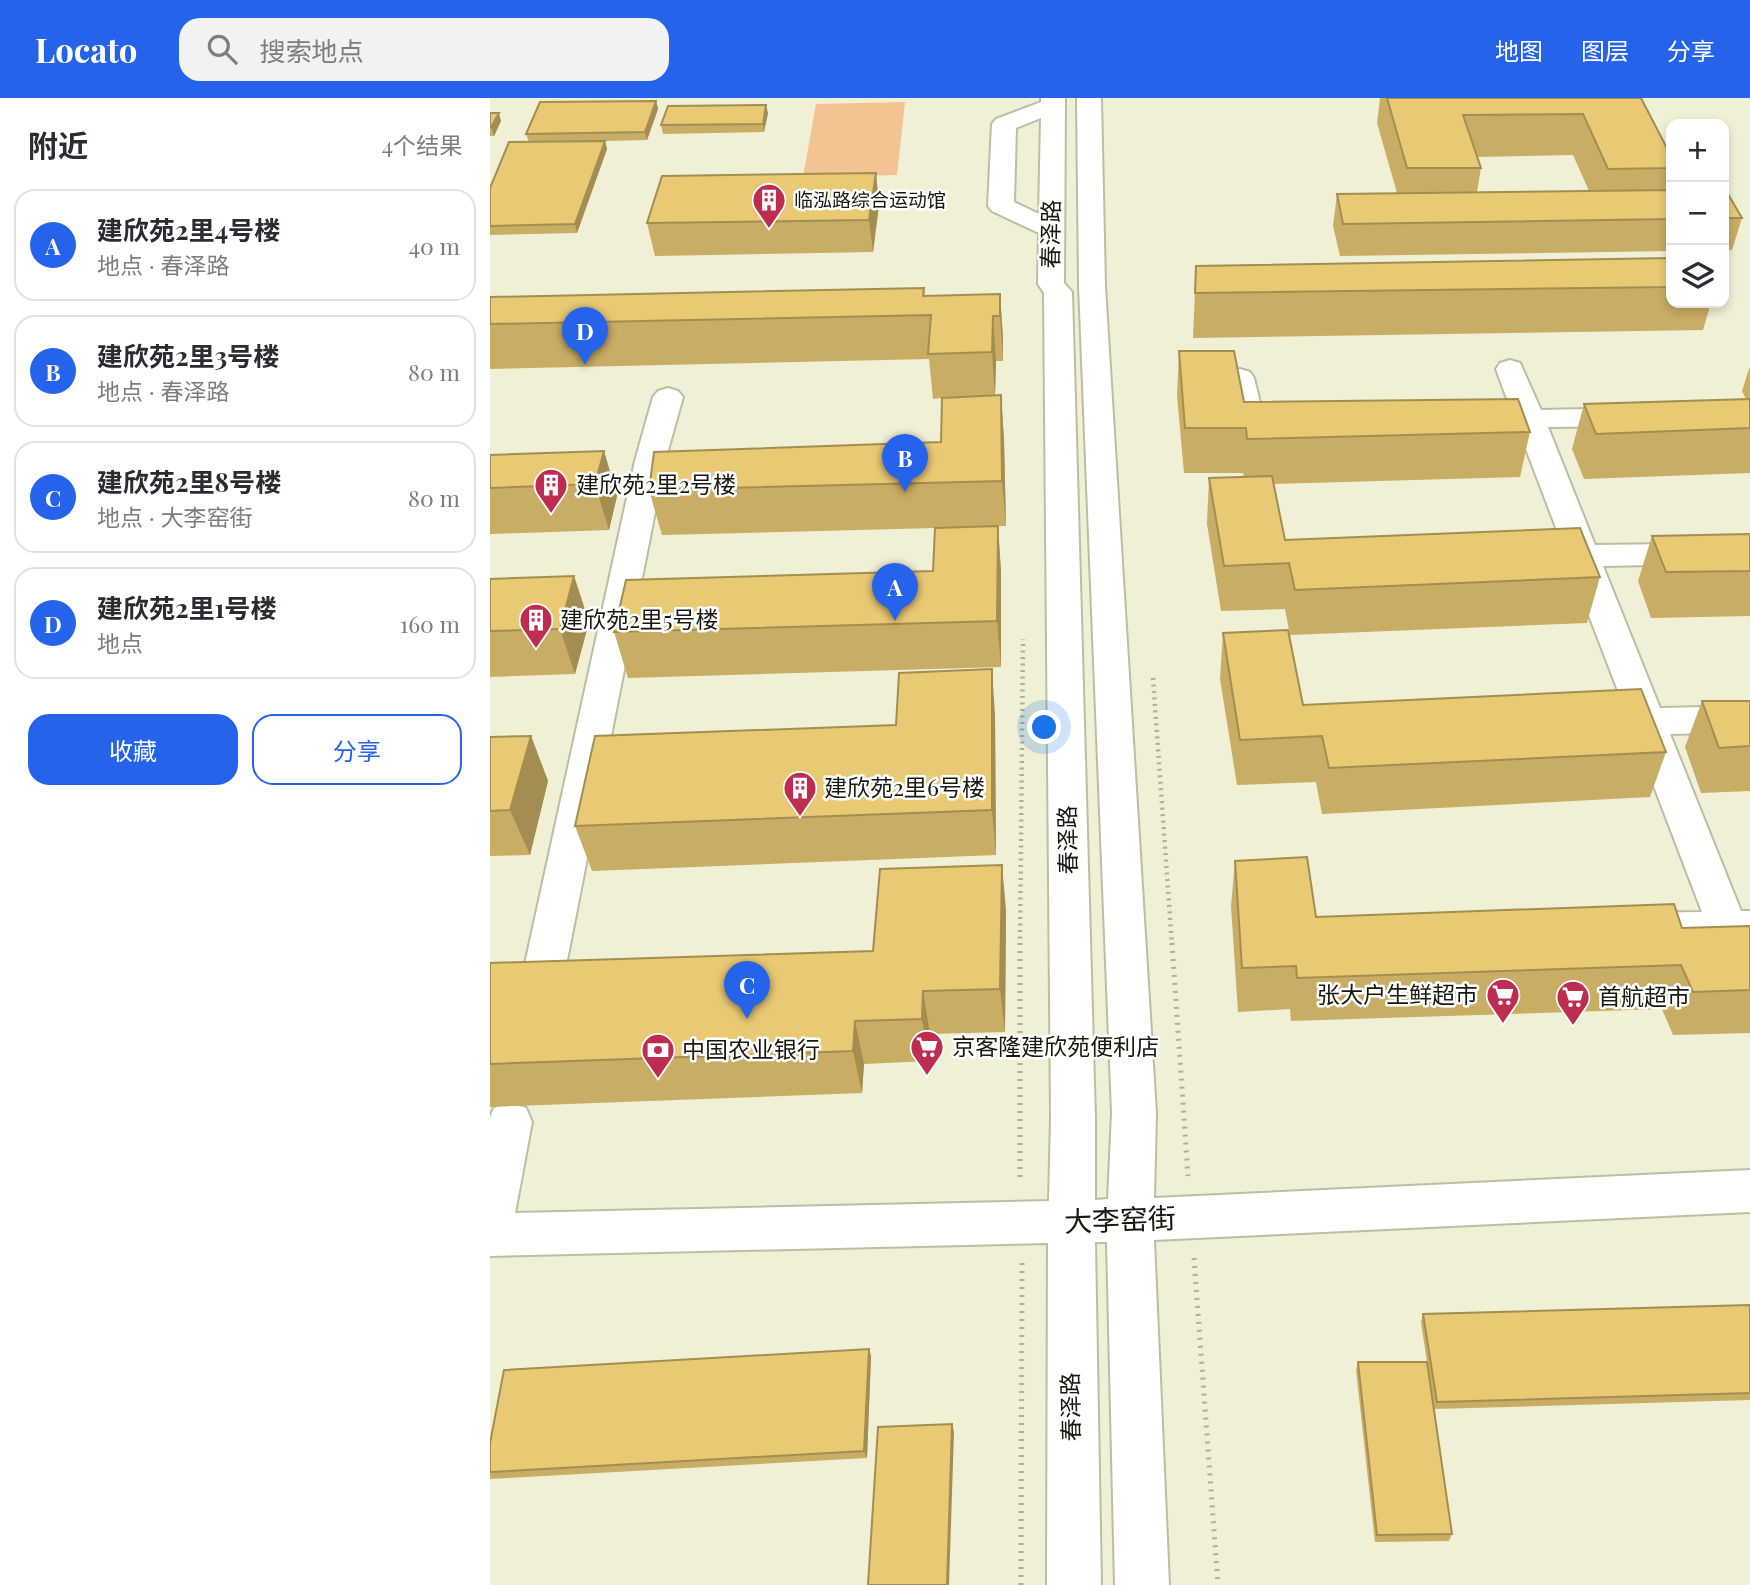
<!DOCTYPE html>
<html lang="zh">
<meta charset="utf-8">
<style>
body{margin:0;font-family:"Playfair Display","Noto Sans SC",serif;background:#f2f2f3;color:#2b2b33}
.controls{position:absolute;right:21px;top:21px;display:grid;overflow:hidden;border-radius:14px;box-shadow:0 4px 10px #0003}
.controls button{width:63px;height:63px;display:grid;place-items:center;padding:0;border:0;border-bottom:2px solid #e1e1e2;background:#fff;color:#2b2b33;font:35px sans-serif}
.you{position:absolute;left:555px;top:630px;width:24px;height:24px;margin:-18px;border:5px solid #fff;border-radius:50%;background:#1a73e8;box-shadow:0 0 0 10px #1a73e833}
.badge{display:grid;place-items:center;width:46px;height:46px;border-radius:50%;background:#2563eb;color:#fff;font-size:23px;font-weight:700}
.pin{position:absolute;translate:-50% -58px;filter:drop-shadow(0 2px 4px #0008)}
.pin::after{content:'';position:absolute;top:37px;width:24px;height:21px;background:inherit;clip-path:polygon(0 0,100% 0,50% 100%)}
.list{margin:0;padding:0;list-style:none}
h2{display:flex;justify-content:space-between;align-items:center;height:91px;margin:0;padding:0 28px;font-size:30px}
h2 small{font-size:23px;font-weight:400;color:#7c7c81}
.list li{display:grid;grid-template-columns:46px 1fr auto;gap:21px;align-items:center;box-sizing:border-box;height:112px;margin:0 14px 14px;padding:0 14px;border:2px solid #e1e1e2;border-radius:21px}
.list b{display:block;font-size:26px;white-space:nowrap}
.list p{margin:0;font-size:23px;white-space:nowrap;color:#7c7c81}
.list em{font-size:23px;font-style:normal;color:#7c7c81}
.actions{display:flex;gap:14px;padding:21px 28px}
.actions a{flex:1;padding:16px 0;border:2px solid #2563eb;border-radius:21px;text-align:center;font-size:24px;color:#2563eb}
.actions .main{background:#2563eb;color:#fff}
.icon{flex:none;width:38px;height:38px;fill:none;stroke:currentColor;stroke-width:2;stroke-linecap:round;stroke-linejoin:round}
.map{position:relative;flex:none;width:1260px;height:1487px;overflow:hidden}
header{display:flex;align-items:center;gap:42px;box-sizing:border-box;height:98px;padding:0 35px;background:#2563eb;color:#fff}
header strong{font-size:33px}
nav{display:flex;gap:38px;margin-inline-start:auto;font-size:24px}
.search{width:490px;height:63px;background:#f2f2f3;display:flex;align-items:center;gap:18px;box-sizing:border-box;padding:0 24px;border-radius:21px;color:#7c7c81;font-size:26px}
main{display:flex}
aside{flex:1;background:#fff}
.map>svg:first-child{display:block}
.green{fill:#f1c492}
.lines{fill:none;stroke-linecap:round;stroke-linejoin:round}
.minor-casing{stroke:#bcbda3;stroke-width:4}
.path-far1{stroke:#aeaf99;stroke-width:4.5;stroke-dasharray:2 4.5;stroke-linecap:butt}
.path{stroke:#aeaf99;stroke-width:5;stroke-dasharray:2 6;stroke-linecap:butt}
.minor{fill:#fff;fill-rule:evenodd}
.wall{fill:#c9ad64;fill-rule:evenodd}
.shaded-wall{fill:#a48d51}
.building{fill:#eac974;stroke:#a48d51;stroke-width:2}
.labels{text-anchor:middle;stroke-width:5;stroke-linejoin:round;paint-order:stroke}
.far-poi-label{font-size:19px;fill:#18180e;stroke:#fff;text-anchor:start}
.street-label{font-size:23px;fill:#18180e;stroke:#fff}
.poi-label{font-size:23px;fill:#18180e;stroke:#fff;text-anchor:start}
.near-street-label{font-size:28px;fill:#18180e;stroke:#fff}
</style>
<header>
<strong>Locato</strong>
<div class="search"><svg class="icon" aria-label="search" viewBox="0 0 24 24"><circle cx="10" cy="10" r="6"/><path d="M15 15l6 6"/></svg>搜索地点</div>
<nav><a>地图</a><a>图层</a><a>分享</a></nav>
</header>
<main>
<aside>
<h2>附近<small>4个结果</small></h2>
<ul class="list">
<li><span class="badge">A</span><div><b>建欣苑2里4号楼</b><p>地点 · 春泽路</p></div><em>40 m</em></li>
<li><span class="badge">B</span><div><b>建欣苑2里3号楼</b><p>地点 · 春泽路</p></div><em>80 m</em></li>
<li><span class="badge">C</span><div><b>建欣苑2里8号楼</b><p>地点 · 大李窑街</p></div><em>80 m</em></li>
<li><span class="badge">D</span><div><b>建欣苑2里1号楼</b><p>地点</p></div><em>160 m</em></li>
</ul>
<div class="actions"><a class="main">收藏</a><a>分享</a></div>
</aside>
<div class="map">
<svg width="1260" height="1487" viewBox="0 0 1260 1487">
<rect width="100%" height="100%" fill="#eff0d5"/>
<path class="green" d="M415,4l-8,73 -94,2 13,-73z"/>
<g class="lines">
<defs>
<path id="minor" d="M551,0h24l-1,185 8,9 23,826v82l13,-1 4,-86 -33,-827 -2,-188h24l4,188 51,827 -2,85 596,-28v42l-596,28 15,345h-54l-8,-343h-12l6,343h-54l1,-342 -558,13v-139l4,-9 16,-5 16,5 6,14 -17,91 534,-12 2,-83 -7,-825 -6,-9 1,-51 -47,-22 -4,-5 4,-82 4,-5 45,-17zM551,20l-2,96 -25,-12 2,-74z
M1020,262l10,3 21,47 90,-2 10,3 5,6 -5,6 -10,3 -83,1 47,118 155,-2v20l-147,3 57,142 90,-2v26l-80,2 71,177h9v91l-15,-5 -21,-53 -84,1 -14,-5 -6,-11 6,-11 14,-5 72,-1 -68,-178 -24,-3 -5,-9 5,-9 15,-4 -55,-143 -22,-3 -4,-7 4,-7 15,-3 -45,-118 -23,-3 -4,-6 4,-6 16,-3 -15,-41 4,-6z
M750,271l10,3 4,6 9,37 29,3 4,6 -4,6 -11,3 -42,-3 -4,-6 -9,-46 4,-6z
M178,290l10,3 5,6 -18,64 -105,535 -6,12 -15,5 -15,-5 -6,-12 117,-535 18,-64 5,-6z"/>
</defs>
<use href="#minor" class="minor-casing"/>
<path class="path-far1" d="M663,580l19,267
M530,847l3,-306"/>
<path class="path" d="M530,845v240
M682,845l16,233
M704,1160l24,327
M531,1487l1,-323"/>
<use href="#minor" class="minor"/>
</g>
<path class="wall" d="M890,0h261l30,58v95l-331,5 -7,-30 4,-32 60,-1 -20,-70zM1083,57l16,36 -112,1 4,-24 -4,-11z
M166,3l2,8 -11,31 -42,1 2,8 -30,84 -87,2v-47l39,-46 -3,-8z
M0,15l11,8 -7,15h-4z
M278,15l-4,19 -101,2 -2,-9z
M1234,91l18,29 -10,32 -8,1z
M389,107l-6,47 -218,4 -8,-33z
M1181,160v45h40l-8,27 -510,8 3,-72z
M434,190l1,8 75,-2 3,44v23h-7l-1,34h6l3,45 2,86h-8l3,46v95l-373,11 -14,-46 319,-61 2,-43 -273,7 -13,-45 292,-48 1,-44 -9,1 -4,-40 -439,10v-72z
M689,253l65,51 286,30 -10,45 -247,7 12,56 315,37 -13,46 -297,12 -5,-26 -64,2 -14,-87 2,-46 35,-1 -1,-4h-59l-7,-77z
M1260,268v107l-166,6 -12,-30 12,-45 162,-5 -4,-8z
M114,353l13,45 -8,34 -119,4v-79z
M1260,436v82l-99,2 -13,-37 14,-45z
M84,478l15,46 -14,52 -85,3v-98z
M733,535l80,72 363,47 -16,45 -328,17 -6,-32 -79,3 -17,-106z
M1212,603h48v90l-49,2 -16,-46z
M505,617l1,140 -404,16 -17,-45 321,-101z
M41,638l17,45 -18,74 -40,1v-119z
M745,763l81,56 366,11 68,-2v107l-77,2 -11,-26 -371,12 -1,-12 -52,3 -7,-106z
M516,812l-1,122 -75,2 -1,27 -65,3 -2,29 -372,14v-144l383,-12z
M1260,1207v95l-316,9 18,125 -3,7 -74,1 -19,-172 2,-8h69l-6,-40 2,-8z
M379,1251l2,7 -4,102 -377,21v-36z"/>
<path class="shaded-wall" d="M166,3l2,8 -11,31 -2,-8z
M276,7l2,8 -4,19 -1,-8z
M9,15l2,8 -7,15 -3,-9z
M115,43l2,8 -30,84 -2,-9z
M386,75l3,32 -6,47 -4,-32z
M510,196l3,44v23l-3,-45z
M503,218l3,45 -1,36 -3,-45z
M511,297l3,45 2,86 -4,-45z
M114,353l13,45 -8,34 -14,-46z
M508,428l3,46v95l-4,-46z
M84,478l15,46 -14,52 -15,-45z
M502,571l3,46 1,140 -4,-45z
M41,638l17,45 -18,74 -20,-45z
M512,767l4,45 -1,122 -5,-43z
M433,893l7,43 -1,27 -7,-42z
M365,923l9,43 -2,29 -9,-42z
M379,1251l2,7 -4,102 -3,-7z
M462,1326l2,8 -5,153h-2z"/>
<path class="building" d="M897,0h254l30,58v12l-63,1 -25,-55 -120,1 18,53h-74z
M166,3l-11,31 -119,2 14,-32z
M276,7l-3,19 -102,1 7,-19z
M0,15h9l-8,14h-1z
M115,43l-30,83 -85,2v-38l19,-46z
M386,75l-7,47 -222,3 15,-47z
M1234,91h1l17,29h-18z
M1181,92v29l-328,5 -6,-30z
M1181,160v29l-476,6 1,-27z
M434,190l-1,8 77,-2v22h-7l-1,36 -64,2 3,-39 -441,9v-27z
M689,253h55l10,51 274,-3 12,33 -283,7 -1,-11h-61z
M511,297l1,86 -353,9 5,-38 287,-10 1,-44z
M1260,301v29l-154,6 -12,-30z
M114,353l-9,33 -105,4v-33z
M782,378l13,64 295,-12 20,49 -305,13 -6,-27 -65,3 -15,-88z
M508,428l-1,95 -383,11 12,-52 307,-9 2,-43z
M1260,436v37l-84,1 -14,-36z
M84,478l-14,53 -70,2v-52z
M798,532l15,75 338,-16 25,63 -337,16 -7,-32 -82,4 -17,-107z
M502,571v141l-417,16 20,-90 301,-11 3,-52z
M1212,603h48v45l-31,2z
M41,638l-21,74 -20,1v-74z
M817,759l9,60 358,-13 8,24 68,-2v64l-57,2 -12,-27 -384,13 -1,-12 -54,2 -7,-107z
M512,767l-2,124 -77,2 -1,28 -67,2 -2,30 -363,13v-101l383,-12 7,-82z
M1260,1207v88l-313,9 -14,-88z
M379,1251l-5,102 -374,21v-29l14,-73z
M868,1264h69l25,172 -75,1z
M462,1326l-5,161h-79l10,-158z"/>
<defs>
<symbol id="building-pin" viewBox="-11 -11 22 30"><path d="M0 17L-7.5 6A9.5 9.5 0 1 1 7.5 6Z" fill="#be2d50" stroke="#fff"/><path d="M-4-6H4V6H1V3H-1V6H-4ZM-2.5-4.3h1.7v1.8h-1.7ZM.8-4.3h1.7v1.8H.8ZM-2.5-1h1.7V.8h-1.7ZM.8-1h1.7V.8H.8Z" fill="#fff"/></symbol>
<symbol id="supermarket-pin" viewBox="-11 -11 22 30"><path d="M0 17L-7.5 6A9.5 9.5 0 1 1 7.5 6Z" fill="#be2d50" stroke="#fff"/><path d="M-6-5.5h2.5l.6 2H6L4.5 2H-2.5L-4.4-4H-6ZM-1.5 3.2a1.3 1.3 0 1 0 .1 0ZM3 3.2a1.3 1.3 0 1 0 .1 0Z" fill="#fff"/></symbol>
<symbol id="bank-pin" viewBox="-11 -11 22 30"><path d="M0 17L-7.5 6A9.5 9.5 0 1 1 7.5 6Z" fill="#be2d50" stroke="#fff"/><path d="M-6-4H6V4H-6ZM0-2.3a2.3 2.3 0 1 0 0 4.6a2.3 2.3 0 1 0 0-4.6Z" fill="#fff"/></symbol>
</defs>
<g fill-rule="evenodd">
<use href="#building-pin" x="260" y="83" width="38" height="52"/>
<use href="#building-pin" x="42" y="368" width="38" height="52"/>
<use href="#building-pin" x="27" y="503" width="38" height="52"/>
<use href="#building-pin" x="291" y="671" width="38" height="52"/>
<use href="#supermarket-pin" x="994" y="878" width="38" height="52"/>
<use href="#supermarket-pin" x="1064" y="880" width="38" height="52"/>
<use href="#supermarket-pin" x="418" y="930" width="38" height="52"/>
<use href="#bank-pin" x="149" y="933" width="38" height="52"/>
</g>
<g class="labels">
<g class="far-poi-label">
<text x="304" y="109">临泓路综合运动馆</text>
</g>
<g class="street-label">
<text transform="translate(561 136) rotate(-89)" y="8">春泽路</text>
<text transform="translate(578 742) rotate(-91)" y="8">春泽路</text>
<text transform="translate(581 1309) rotate(-91)" y="8">春泽路</text>
</g>
<g class="poi-label">
<text x="86" y="395">建欣苑2里2号楼</text>
<text x="70" y="530">建欣苑2里5号楼</text>
<text x="334" y="698">建欣苑2里6号楼</text>
<text x="988" y="905" text-anchor="end">张大户生鲜超市</text>
<text x="1108" y="907">首航超市</text>
<text x="462" y="957">京客隆建欣苑便利店</text>
<text x="192" y="960">中国农业银行</text>
</g>
<g class="near-street-label">
<text transform="translate(630 1122) rotate(-2)" y="10">大李窑街</text>
</g>
</g>
</svg>
<div class="controls">
<button>+</button>
<button>−</button>
<button><svg class="icon" aria-label="layers" viewBox="0 0 24 24"><path d="M12 4l9 5-9 5-9-5zM3 14l9 5 9-5"/></svg></button>
</div>
<div class="you"></div>
<div class="pin badge" style="left:405px;top:523px">A</div>
<div class="pin badge" style="left:415px;top:394px">B</div>
<div class="pin badge" style="left:257px;top:921px">C</div>
<div class="pin badge" style="left:95px;top:267px">D</div>
</div>
</main>
